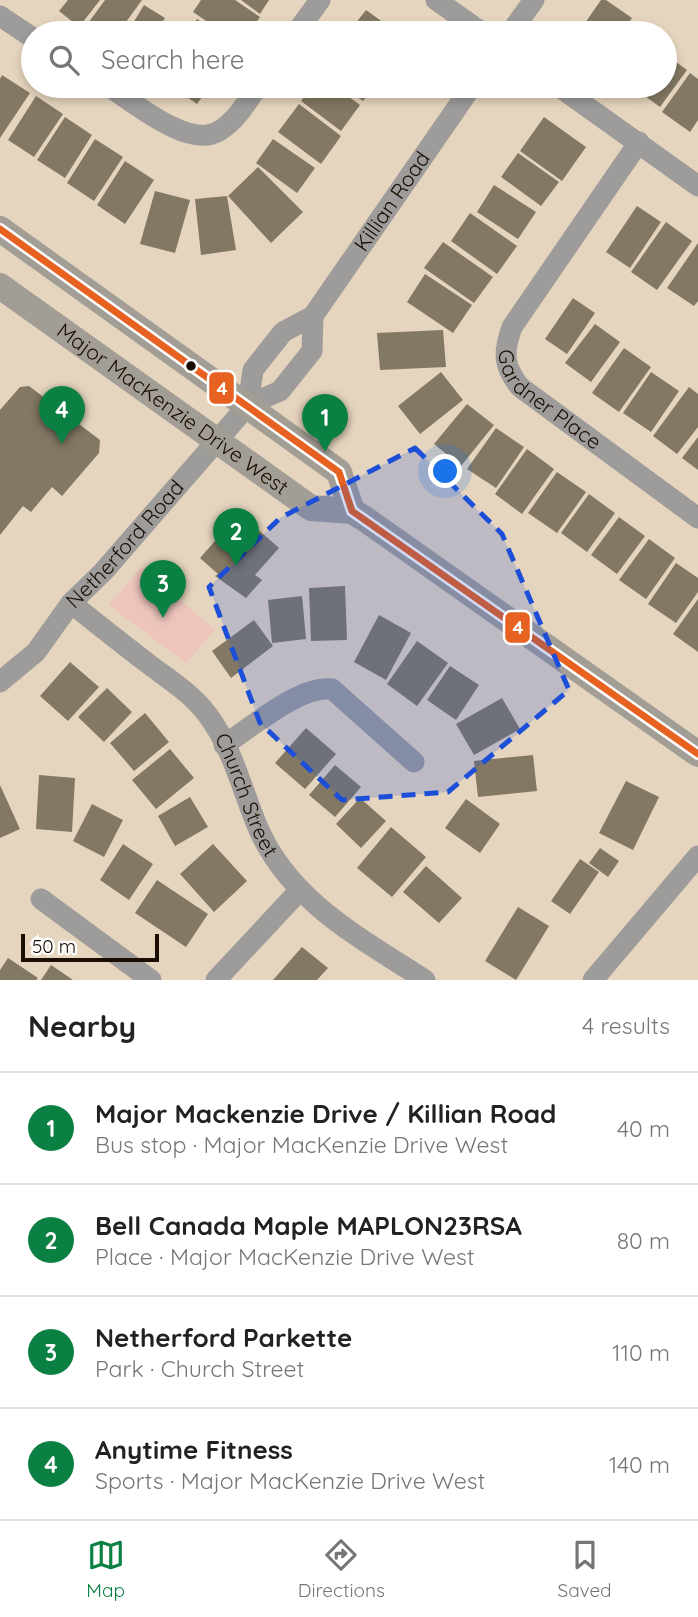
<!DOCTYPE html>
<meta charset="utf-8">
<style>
body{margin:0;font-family:Quicksand,sans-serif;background:#f2f2f2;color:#222}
.scale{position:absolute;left:21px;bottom:18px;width:138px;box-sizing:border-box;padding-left:7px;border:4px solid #190e01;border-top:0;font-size:19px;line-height:24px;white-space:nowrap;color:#190e01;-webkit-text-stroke:5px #fefefe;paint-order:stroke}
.you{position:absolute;left:446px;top:472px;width:24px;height:24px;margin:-18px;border:5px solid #fff;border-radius:50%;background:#1a73e8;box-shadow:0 0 0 10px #1a73e833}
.badge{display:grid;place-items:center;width:46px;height:46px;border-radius:50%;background:#0b8043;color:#fff;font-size:23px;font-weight:700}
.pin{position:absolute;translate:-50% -58px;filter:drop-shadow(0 2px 4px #0008)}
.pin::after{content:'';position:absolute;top:37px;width:24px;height:21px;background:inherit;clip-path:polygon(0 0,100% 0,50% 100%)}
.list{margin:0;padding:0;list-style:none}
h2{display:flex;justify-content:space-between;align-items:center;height:91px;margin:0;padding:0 28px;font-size:30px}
h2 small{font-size:23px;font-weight:400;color:#767676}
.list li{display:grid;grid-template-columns:46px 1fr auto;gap:21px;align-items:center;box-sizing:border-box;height:112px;padding:0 28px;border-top:2px solid #e0e0e0}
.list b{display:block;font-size:26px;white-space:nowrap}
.list p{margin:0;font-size:23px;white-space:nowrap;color:#767676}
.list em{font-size:23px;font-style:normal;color:#767676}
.icon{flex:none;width:38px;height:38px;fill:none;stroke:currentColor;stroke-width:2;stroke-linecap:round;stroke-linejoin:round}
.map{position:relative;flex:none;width:698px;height:980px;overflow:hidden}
.search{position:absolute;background:#fff;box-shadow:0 4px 10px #0003;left:21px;right:21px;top:21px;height:77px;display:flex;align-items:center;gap:18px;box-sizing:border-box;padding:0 24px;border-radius:38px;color:#767676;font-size:26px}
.sheet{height:539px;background:#fff}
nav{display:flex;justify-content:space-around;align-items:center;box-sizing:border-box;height:98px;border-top:2px solid #e0e0e0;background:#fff;font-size:19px;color:#767676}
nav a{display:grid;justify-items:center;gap:4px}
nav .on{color:#0b8043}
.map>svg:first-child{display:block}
.green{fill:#edc5bc}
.building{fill:#827863}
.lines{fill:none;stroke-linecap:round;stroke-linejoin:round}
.minor{stroke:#9e9c9a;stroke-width:21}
.major{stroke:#a29e96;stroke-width:26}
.bus-1-casing{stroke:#fefefe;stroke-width:12}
.bus-1{stroke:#e76120;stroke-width:7}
.marked{fill:#1d4ed8;fill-opacity:0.2;stroke:#1d4ed8;stroke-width:5;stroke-dasharray:14 9;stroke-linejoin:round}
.bus-dot{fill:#190e01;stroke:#fefefe;stroke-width:2.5}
.labels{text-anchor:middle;stroke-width:7;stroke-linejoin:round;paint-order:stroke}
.street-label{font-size:21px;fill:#190e01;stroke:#fefefe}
.line-badge{stroke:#fefefe;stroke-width:2.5}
.badge-label{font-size:19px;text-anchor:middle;font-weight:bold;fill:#fff}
</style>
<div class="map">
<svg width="698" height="980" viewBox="0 0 698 980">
<rect width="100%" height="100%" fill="#e6d5be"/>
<path class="green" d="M142,567l73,63 -29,33 -77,-58z"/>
<path class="building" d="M68,0h32l-21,27 -20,-16z
M105,0h37l-24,33h-22l-10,-7z
M201,0h34l25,17 -11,16h-25l-31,-21z
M241,0h28l-9,14z
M601,0h5l26,18 -11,15h-43z
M144,5l21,13 -9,15h-29z
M366,10l32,23h-50z
M197,19l20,14h-30z
M665,54l22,16 -27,37 -25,-18 2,-3h28z
M690,73l8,6v41l-8,12 -28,-20z
M2,75l28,18 -30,45v-59z
M171,86h39l-13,18z
M312,86h22l26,19 -19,26 -40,-30z
M343,86h31l-11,15z
M36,96l27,18 -29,43 -26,-17z
M299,104l42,32 -20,28 -43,-32z
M65,117l27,18 -27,43 -28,-18z
M544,117l42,30 -24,34 -42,-30z
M95,139l28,18 -29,44 -27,-18z
M273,139l42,29 -18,25 -41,-30z
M518,153l41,29 -18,24 -40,-29z
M125,161l29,19 -29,44 -28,-19z
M258,167l45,45 -32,31 -43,-47z
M494,185l42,27 -18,27 -41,-27z
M155,191l35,9 -15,53 -35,-9z
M227,196l9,54 -35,5 -6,-56z
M637,206l24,16 -31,46 -24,-16z
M470,213l47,33 -20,28 -46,-33z
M666,222l26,19 -35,49 -26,-18z
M443,242l50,35 -19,26 -50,-35z
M698,243v58l-4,5 -27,-18z
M425,274l47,31 -19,28 -46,-31z
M573,298l22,15 -28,41 -22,-15z
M595,324l25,18 -29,40 -26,-19z
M443,330l3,37 -66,3 -3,-37z
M624,348l27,19 -32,45 -27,-19z
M441,372l22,28 -43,34 -22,-28z
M651,372l28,19 -28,41 -28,-19z
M29,386l71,54 -1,13 -37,43 -10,-9 -21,25 -8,-6 -23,29v-125l20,-23z
M689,387l9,7v33l-21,27 -24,-18z
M467,404l27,21 -33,41 -27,-22z
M496,428l28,19 -28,41 -29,-19z
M698,437v33l-16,-12z
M527,449l27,20 -32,45 -27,-20z
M557,472l29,20 -29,41 -29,-20z
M589,494l26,19 -28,39 -26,-19z
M619,517l26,19 -28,38 -26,-19z
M253,525l26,23 -24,27 7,5 -16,18 -31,-22 3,-2 -18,-16 22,-25 14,12z
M649,539l26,19 -29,41 -27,-19z
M676,563l22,15v14l-22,31 -28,-19z
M345,586l2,54 -36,1 -2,-53z
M302,596l4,43 -34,4 -4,-43z
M698,599v53l-25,-18z
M379,615l32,18 -25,47 -32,-18z
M254,620l19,26 -42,32 -19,-27z
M417,641l31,22 -31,43 -30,-22z
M70,662l29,25 -31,34 -28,-25z
M450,666l29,19 -23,35 -29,-20z
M107,688l25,24 -28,30 -26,-25z
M502,698l18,31 -46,26 -18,-31z
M145,713l24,29 -35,29 -24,-28z
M306,728l30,26 -31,35 -30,-26z
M170,749l24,29 -38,31 -24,-29z
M533,755l4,36 -59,6 -4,-36z
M335,765l26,22 -26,30 -26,-22z
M39,775l36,3 -3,54 -36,-3z
M626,781l33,16 -26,53 -34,-17z
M0,785l20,44 -20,9z
M190,797l18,30 -33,19 -17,-30z
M360,798l26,23 -25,27 -25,-24z
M466,799l34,25 -20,29 -35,-25z
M92,804l31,16 -19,37 -31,-16z
M391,827l35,30 -34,40 -35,-29z
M123,844l30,20 -24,36 -29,-20z
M213,844l34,37 -33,31 -34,-38z
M600,848l19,13 -11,16 -19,-14z
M580,859l19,13 -29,42 -19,-13z
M426,866l36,32 -23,25 -36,-31z
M157,880l51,34 -22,33 -51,-34z
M518,907l31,19 -33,54 -31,-19z
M302,947l26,21 -11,12h-44z
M8,958l30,20 -2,2h-36v-10z
M51,965l22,15h-32z"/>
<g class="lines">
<g class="minor">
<path d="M436,0l47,33"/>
<path d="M0,16l33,22"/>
<path d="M296,33l24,-33"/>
<path d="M510,33l24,-33"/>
<path d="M108,86c25,16 82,64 111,45 17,-10 28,-29 39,-45"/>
<path d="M558,86l140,100"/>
<path id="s1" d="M639,142l-127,185c-9,25 -9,39 8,60l178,131"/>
<path id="s2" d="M248,405l5,-35 30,-38 30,-16 159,-230"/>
<path id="s3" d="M71,603c25,20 50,40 75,59 22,17 44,30 61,52 26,34 35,77 52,116 32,72 103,109 166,150"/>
<path id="s4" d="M0,682l36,-30 35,-49 32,-31 145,-167 32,-14 32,-40 1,-35"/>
<path d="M224,745c28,-18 76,-60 108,-56l82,73"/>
<path d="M41,899l110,81"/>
<path d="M216,980l83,-89"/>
<path d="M593,980l105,-124"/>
</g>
<g class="major">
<path d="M0,229l339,243 13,39"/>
<path id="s5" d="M0,286l311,222 41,3 13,8 333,235"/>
</g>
<defs>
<path id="bus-1" d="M0,229l339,243 13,39 346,243"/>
</defs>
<use href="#bus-1" class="bus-1-casing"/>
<use href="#bus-1" class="bus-1"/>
</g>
<path class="marked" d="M415,448l87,86 67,156 -121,102 -106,8 -82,-77 -51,-136 71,-69z"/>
<circle class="bus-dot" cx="191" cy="366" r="6"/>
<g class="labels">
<g class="street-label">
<text dy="7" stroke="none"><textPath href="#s2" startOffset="257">Killian Road</textPath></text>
<text dy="7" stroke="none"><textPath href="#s1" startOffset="317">Gardner Place</textPath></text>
<text dy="7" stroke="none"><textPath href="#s5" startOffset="212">Major MacKenzie Drive West</textPath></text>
<text dy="7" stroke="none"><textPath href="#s4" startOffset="187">Netherford Road</textPath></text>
<text dy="7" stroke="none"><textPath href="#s3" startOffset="266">Church Street</textPath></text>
</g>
</g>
<g class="line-badge">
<rect x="208" y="371" width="27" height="34" rx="7" fill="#e76120"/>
<rect x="504" y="611" width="27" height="33" rx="7" fill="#e76120"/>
</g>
<g class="badge-label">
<text x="222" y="395">4</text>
<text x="518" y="634">4</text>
</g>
</svg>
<div class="scale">50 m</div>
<div class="you"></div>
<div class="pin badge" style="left:325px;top:452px">1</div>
<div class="pin badge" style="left:236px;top:566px">2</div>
<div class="pin badge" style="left:163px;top:618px">3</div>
<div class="pin badge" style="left:62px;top:444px">4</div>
<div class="search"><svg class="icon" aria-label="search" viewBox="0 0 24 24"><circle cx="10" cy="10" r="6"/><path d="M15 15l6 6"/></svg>Search here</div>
</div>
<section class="sheet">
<h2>Nearby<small>4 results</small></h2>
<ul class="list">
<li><span class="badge">1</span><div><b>Major Mackenzie Drive / Killian Road</b><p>Bus stop · Major MacKenzie Drive West</p></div><em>40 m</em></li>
<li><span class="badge">2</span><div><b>Bell Canada Maple MAPLON23RSA</b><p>Place · Major MacKenzie Drive West</p></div><em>80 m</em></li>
<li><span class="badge">3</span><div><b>Netherford Parkette</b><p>Park · Church Street</p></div><em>110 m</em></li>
<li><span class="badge">4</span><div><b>Anytime Fitness</b><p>Sports · Major MacKenzie Drive West</p></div><em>140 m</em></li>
</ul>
</section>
<nav>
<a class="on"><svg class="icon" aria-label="map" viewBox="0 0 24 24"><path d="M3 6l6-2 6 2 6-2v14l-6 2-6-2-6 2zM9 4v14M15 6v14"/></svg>Map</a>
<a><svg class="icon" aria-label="directions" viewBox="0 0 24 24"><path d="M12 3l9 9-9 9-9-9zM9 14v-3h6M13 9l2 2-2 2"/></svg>Directions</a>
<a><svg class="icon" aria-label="saved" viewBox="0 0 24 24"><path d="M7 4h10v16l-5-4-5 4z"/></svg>Saved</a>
</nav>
